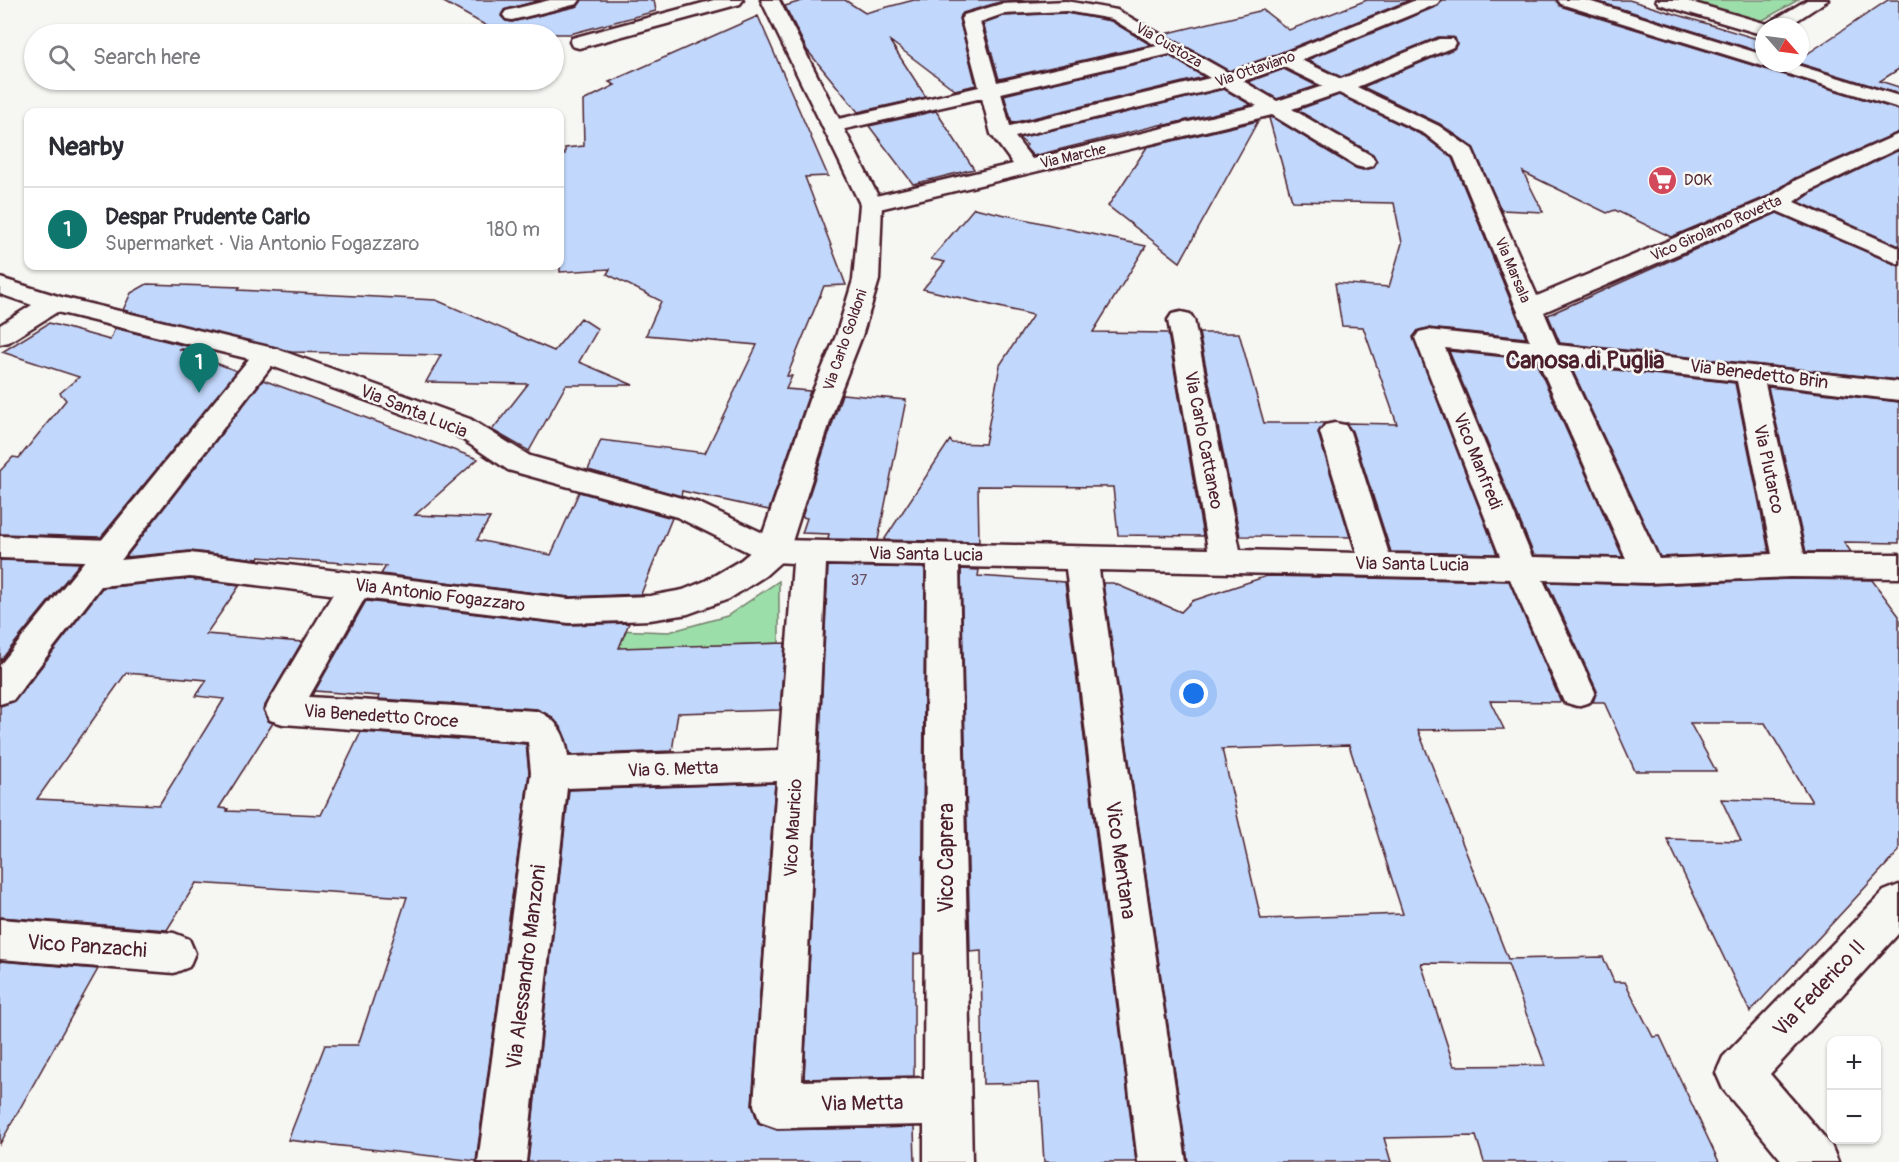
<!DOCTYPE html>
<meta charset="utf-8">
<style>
body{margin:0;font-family:Pangolin,sans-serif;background:#f7f7f7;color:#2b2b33}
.controls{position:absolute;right:18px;bottom:18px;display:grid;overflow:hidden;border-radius:12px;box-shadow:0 2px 4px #0004}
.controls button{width:54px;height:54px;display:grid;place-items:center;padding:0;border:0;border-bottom:2px solid #e1e1e2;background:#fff;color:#2b2b33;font:30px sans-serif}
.compass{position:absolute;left:1755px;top:18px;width:54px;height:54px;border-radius:50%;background:#fff;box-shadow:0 2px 4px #0004;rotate:118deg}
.you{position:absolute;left:1194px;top:694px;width:21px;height:21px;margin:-15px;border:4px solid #fff;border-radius:50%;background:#1a73e8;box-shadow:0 0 0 9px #1a73e833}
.badge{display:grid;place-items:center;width:39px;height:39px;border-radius:50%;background:#0f766e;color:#fff;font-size:20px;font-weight:700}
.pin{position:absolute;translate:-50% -50px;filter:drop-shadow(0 2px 3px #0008)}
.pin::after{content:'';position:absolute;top:32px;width:21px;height:18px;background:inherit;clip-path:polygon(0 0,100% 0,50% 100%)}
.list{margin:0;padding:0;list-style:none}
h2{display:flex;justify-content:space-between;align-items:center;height:78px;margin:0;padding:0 24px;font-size:26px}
h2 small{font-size:20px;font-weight:400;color:#7c7c81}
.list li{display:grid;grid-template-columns:39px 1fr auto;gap:18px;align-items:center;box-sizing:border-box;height:84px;padding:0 24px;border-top:2px solid #e1e1e2}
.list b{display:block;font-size:22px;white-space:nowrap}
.list p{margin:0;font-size:20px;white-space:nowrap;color:#7c7c81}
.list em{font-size:20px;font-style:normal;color:#7c7c81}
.icon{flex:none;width:33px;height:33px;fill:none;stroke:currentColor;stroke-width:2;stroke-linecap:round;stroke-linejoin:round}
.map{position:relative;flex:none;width:1899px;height:1162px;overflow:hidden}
.search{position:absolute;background:#fff;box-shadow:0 2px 4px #0004;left:24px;top:24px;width:540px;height:66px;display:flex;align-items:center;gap:15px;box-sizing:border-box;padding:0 21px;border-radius:33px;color:#7c7c81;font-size:22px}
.panel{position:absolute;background:#fff;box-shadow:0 2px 4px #0004;left:24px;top:108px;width:540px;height:162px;border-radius:12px}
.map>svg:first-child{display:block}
.green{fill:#9cdea9;stroke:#737e6a;stroke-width:1.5}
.building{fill:#c1d7fb;stroke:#4a1f2b;stroke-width:1.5;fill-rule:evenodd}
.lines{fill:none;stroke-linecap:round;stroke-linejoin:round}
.minor-casing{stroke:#4a1f2b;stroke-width:5}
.tertiary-casing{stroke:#4a1f2b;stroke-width:5}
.minor{fill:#f6f6f2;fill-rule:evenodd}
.tertiary{fill:#f6f6f2;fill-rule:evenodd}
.labels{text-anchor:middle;stroke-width:5;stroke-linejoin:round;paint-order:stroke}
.far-street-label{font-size:15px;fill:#4a1f2b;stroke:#f6f6f2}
.far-poi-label{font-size:15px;fill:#4a1f2b;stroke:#f6f6f2;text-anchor:start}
.number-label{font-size:15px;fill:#684d5f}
.street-label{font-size:18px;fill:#4a1f2b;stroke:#f6f6f2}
.near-street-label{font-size:21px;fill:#4a1f2b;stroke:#f6f6f2}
.district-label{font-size:24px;font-weight:bold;fill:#4a1f2b;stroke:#f6f6f2}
</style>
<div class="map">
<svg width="1899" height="1162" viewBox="0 0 1899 1162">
<rect width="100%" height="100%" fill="#f6f6f2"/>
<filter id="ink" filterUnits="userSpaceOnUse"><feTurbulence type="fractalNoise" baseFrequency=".0167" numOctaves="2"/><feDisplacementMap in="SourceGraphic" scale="12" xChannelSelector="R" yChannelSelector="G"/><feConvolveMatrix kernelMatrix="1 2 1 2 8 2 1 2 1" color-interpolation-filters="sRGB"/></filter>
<g filter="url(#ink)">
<path class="green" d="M1681,0h117l-35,20 -6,1z
M779,581v62l-108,4 -69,21 12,-38 55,2 58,-16z"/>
<path class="building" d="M440,0h101l-37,10 -3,6 5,5 6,1 66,-16 4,-6h72l2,11 -86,23h-69z
M805,0h40l20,13 49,-13h125l-39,2 -37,11 -4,5 17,67 -21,5 -66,-50 37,57 -68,15 -51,-62 -22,-44z
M1367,0h43l-133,54 -48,17 -65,-37 99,-24 26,20z
M1442,0h114l4,6 339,104v22l-104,46 -27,18 -97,41 -56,-27 -8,3 -84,-41 20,40 -42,-2 -28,-63 -33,-23 -77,-37 91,-38 3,-5 -2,-6 -17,-1 -97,40 -34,-17 131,-54z
M1593,0h36l135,41v12z
M1888,0h11v69l-19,12 19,6v7l-101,-31h2v-11l7,2z
M1066,13l45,8 40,24 -152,34 -16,-56 20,-7z
M758,16l70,160 -23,1 41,108 -22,1 -37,90h5l-6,13 24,2 -41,119 -87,-19 -1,5 -93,-26 13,-30 104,13 52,-108 -111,-10 15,-34 -54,-27 3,-5 -50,3v-118h5v-6l19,-2 -1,-45 32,-16 -6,-3z
M1170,56l34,21 -192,46 -8,-28z
M1284,69l33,17 -40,13 -29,-17z
M1224,89l27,16 -90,21 2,-2 -130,32 -8,-9 2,-2 -8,-7z
M1339,95l85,41 28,22 74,180 -98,-10 -9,2 -6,7 84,217 -106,-2 -39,-121 -6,-8 51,1 -34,-97 -21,-1 -7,-43 54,4 13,-44 -8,-40 -102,-2 -23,-83 3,-1 83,51 8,2 10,-2 4,-6 -4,-8 -76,-44z
M936,111l38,58 -61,15 -44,-58z
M1258,121l-78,141 -72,-56 39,-59z
M1899,150v96l-100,-44 14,-10z
M974,208l172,38 -53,86 75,1 35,203 -85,-1 -5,-48 -135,-1 1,56 -95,-2 66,-100 2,3 33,1 15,-79 33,-50 -110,-26 22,-27 -14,-3z
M1777,213l122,53v114l-339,-37 -12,-28z
M147,284l93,3 -2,3 198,10 118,51 27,-33 17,11 -19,33 54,23h-67l-37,66 -37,-21 36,-46 -102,-2 15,-27 -150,-3 -168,-42 8,-17z
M49,323l61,17 5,-12 87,22 -23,-1 58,22 -136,166 -101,-3v-63l13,-14 6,1 47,-58 -6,-7 19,-16 -77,-25z
M1199,333h40l25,90h61l-7,10 32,104 -110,-1z
M1449,351l86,9 88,197 -89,-2z
M1570,365l165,18 34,169 -109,5z
M263,380l215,79 -63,56 75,3 -13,22 74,15 28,-63 93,26 -31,76 -72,3 -188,-23 5,-8 -127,-9 -1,2 -68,-8 -64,6z
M1768,387l131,15v141l-55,-1 7,10h-45z
M842,394l64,6 -28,140 -50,-1 1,-5 -27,-1 5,-15 -5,-1z
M0,560l80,3 -80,98z
M828,566l97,2 -3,385 -8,1v122l-110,3z
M961,569l18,1 -1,6 87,6 71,580h-92l-5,-79 -56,1 -2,-133 -11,1z
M1267,576l242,5 52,121 -71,-1 14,28 -86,1 90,229 95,-2 11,25h11l28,55 7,-1 59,126h-235l-8,-26 -92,2 7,24h-203l-85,-579h10l68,29 11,-11zM1349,745l54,169 -142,5 -39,-170zM1421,963l87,1 37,101 -91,1z
M190,579l50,6 -34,49 96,8 -39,67 5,12 5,2 -54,85 9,1 -1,2 94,4 40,-83 165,12 3,29 -53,388 -188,-21 37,-95h33l49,-148 -211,-14 -29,47 -167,-13v-211l15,-5 87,-113zM126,673l81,7 -11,16 28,3 -65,106 -122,-6z
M1790,579l82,1 27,36v235l-149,161 -83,-173 74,2 -20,-42 91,3 -47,-79h-75l26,48h-81l-31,-69h-11l4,-11 -50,-109 101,3z
M366,601l203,24 60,-2 -10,25 166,-5 -5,67 -102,3 -6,38 -102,4 -9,-28 -10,-11 -14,-7 -159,-10 1,-3 -64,-5z
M775,783l-23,322 6,18 19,7 137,-3 1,35h-387l41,-372z
M0,961l98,8 -98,175z"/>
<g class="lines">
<defs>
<path id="minor" d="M550,0h30l-3,4 -65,16 -6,-1 -3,-4 3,-4z
M714,0h29l-3,4 -161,44 -7,-2 -2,-4 2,-4z
M1416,0h24l-3,4 -136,56 40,19 98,-40h14l2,4 -2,4 -96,40 82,39 33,23 65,147 232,-98 27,-18 103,-46v14l-87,42 -18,12 105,46v16l-122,-53 -233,101 14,33 341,37v18l-134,-16 39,170h95v24l-109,-1 -142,6 -105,-3 52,112 -5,10 -13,4 -13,-4 -54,-123 -411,-9 87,592h-48l-72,-593 -107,-2 13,595h-48v-37l-147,3 -17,-6 -6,-17 23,-324 -210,7 -41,374h-48l53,-389 -3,-31 -245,-18 -13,-4 -5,-10 5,-10 73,-123 12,-4 12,4 5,8 -63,112 227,14c21,7 30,24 32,46l211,-7 14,-187 -20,-1 -11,-3 -85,-42 -169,-47 -58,-39 -192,-70 -201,-49 -48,30 -9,2v-19l32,-20 -32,-11v-16l61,19 216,52 193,70 60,37 169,47 79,37 430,9 -40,-229 4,-6 9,-2 9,2 4,6 46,230 117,3 -37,-121 5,-7 10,-2 10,2 5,7 39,122 111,2 -85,-218 4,-6 9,-2 102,11 -76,-184 -29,-23 -86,-41 -47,16 80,47 3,5 -3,5 -8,2 -8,-2 -84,-51 -401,96 -8,-2 -3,-5 3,-5 150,-35 -22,-30 -9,-36 -150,34 -7,-2 -3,-4 3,-4 154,-35 -18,-68 3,-4 37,-11 65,-3 51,9 112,63 49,-17zM1066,11l46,8 45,27 -160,36 -17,-60 23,-8zM1170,54l40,24 -200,48 -9,-33zM1284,67l39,19 -46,15 -34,-20zM1224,87l33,19 -225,53 -17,-22zM1445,348l92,10 89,201 -94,-2zM1566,362l171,19 35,173 -113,5zM826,564l101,2 -3,512 -122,3z
M1656,0h28l83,24 40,-24h21l-41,27h-23v8l-105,-31z
M0,536l111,4 11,3 5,8 -5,8 -11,3 -111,-4z
M1899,885v48l-129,141 61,71 7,17h-55l-60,-73 -7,-16 7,-16 161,-166z
M0,919l174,14 15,6 6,14 -6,14 -15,6 -174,-14z"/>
<path id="tertiary" d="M761,0h18l103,204 -3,76 -17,56 -25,64 -48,151 -5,8 -19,17 -36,23 -41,15 -38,6 -81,3 -379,-46 -89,9 -88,114 -13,4v-39l257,-316 10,-2 10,2 3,6 -159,205 69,-7 379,46 81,-3 33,-6 22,-9 36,-21 18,-15 50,-145 27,-64 17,-56 7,-76z
M1558,0h27l179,55v8h26l109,33v12l-338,-104z"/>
</defs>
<use href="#minor" class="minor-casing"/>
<use href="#tertiary" class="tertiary-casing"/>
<use href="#minor" class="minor"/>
<use href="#tertiary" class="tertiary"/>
</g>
</g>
<defs>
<symbol id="supermarket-disc" viewBox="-11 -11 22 22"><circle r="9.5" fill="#d1495b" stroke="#f6f6f2"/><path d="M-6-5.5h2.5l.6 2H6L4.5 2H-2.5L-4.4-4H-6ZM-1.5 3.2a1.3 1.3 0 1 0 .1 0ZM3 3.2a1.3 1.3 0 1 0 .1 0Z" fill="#fff"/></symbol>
</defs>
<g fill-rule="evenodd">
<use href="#supermarket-disc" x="1646" y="164" width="33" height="33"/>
</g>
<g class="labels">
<g class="far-street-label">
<text transform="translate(1169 45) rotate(30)" y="5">Via Custoza</text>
<text transform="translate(1255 69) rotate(-19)" y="5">Via Ottaviano</text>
<text transform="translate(1073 156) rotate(-13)" y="5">Via Marche</text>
<text transform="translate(1716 228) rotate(-24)" y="5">Vico Girolamo Rovetta</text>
<text transform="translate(1513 270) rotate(67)" y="5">Via Marsala</text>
<text transform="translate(845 340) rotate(-71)" y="5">Via Carlo Goldoni</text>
</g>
<g class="far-poi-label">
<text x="1684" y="185">DOK</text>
</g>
<g class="number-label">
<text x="859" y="585">37</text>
</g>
<g class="street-label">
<text transform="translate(1759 374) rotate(7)" y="6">Via Benedetto Brin</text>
<text transform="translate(414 411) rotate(22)" y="6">Via Santa Lucia</text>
<text transform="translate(1204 440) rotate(79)" y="6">Via Carlo Cattaneo</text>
<text transform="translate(1478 461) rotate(68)" y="6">Vico Manfredi</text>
<text transform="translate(1769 469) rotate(78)" y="6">Via Plutarco</text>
<text transform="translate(926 554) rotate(1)" y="6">Via Santa Lucia</text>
<text transform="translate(1412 564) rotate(1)" y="6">Via Santa Lucia</text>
<text transform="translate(440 595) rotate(7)" y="6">Via Antonio Fogazzaro</text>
<text transform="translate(381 716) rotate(4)" y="6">Via Benedetto Croce</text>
<text transform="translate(673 769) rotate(-2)" y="6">Via G. Metta</text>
<text transform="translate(793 828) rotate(-87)" y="6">Vico Mauricio</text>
</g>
<g class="near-street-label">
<text transform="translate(946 858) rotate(-90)" y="7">Vico Caprera</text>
<text transform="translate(1121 860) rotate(82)" y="7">Vico Mentana</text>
<text transform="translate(87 946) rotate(4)" y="7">Vico Panzachi</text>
<text transform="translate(526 967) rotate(-83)" y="7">Via Alessandro Manzoni</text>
<text transform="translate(1819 988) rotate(-47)" y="7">Via Federico II</text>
<text transform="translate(862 1103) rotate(-1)" y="7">Via Metta</text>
</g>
<g class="district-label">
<text x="1585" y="368">Canosa di Puglia</text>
</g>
</g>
</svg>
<div class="controls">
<button>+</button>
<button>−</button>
</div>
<svg class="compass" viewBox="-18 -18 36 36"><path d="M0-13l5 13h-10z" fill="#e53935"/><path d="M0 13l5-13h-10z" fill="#7c7c81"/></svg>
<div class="you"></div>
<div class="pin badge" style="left:199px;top:393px">1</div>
<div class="search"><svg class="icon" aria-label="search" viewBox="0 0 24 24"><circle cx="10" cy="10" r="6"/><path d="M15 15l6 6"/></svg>Search here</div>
<section class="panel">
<h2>Nearby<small></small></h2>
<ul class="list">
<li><span class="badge">1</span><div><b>Despar Prudente Carlo</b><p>Supermarket · Via Antonio Fogazzaro</p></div><em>180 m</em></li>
</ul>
</section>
</div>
